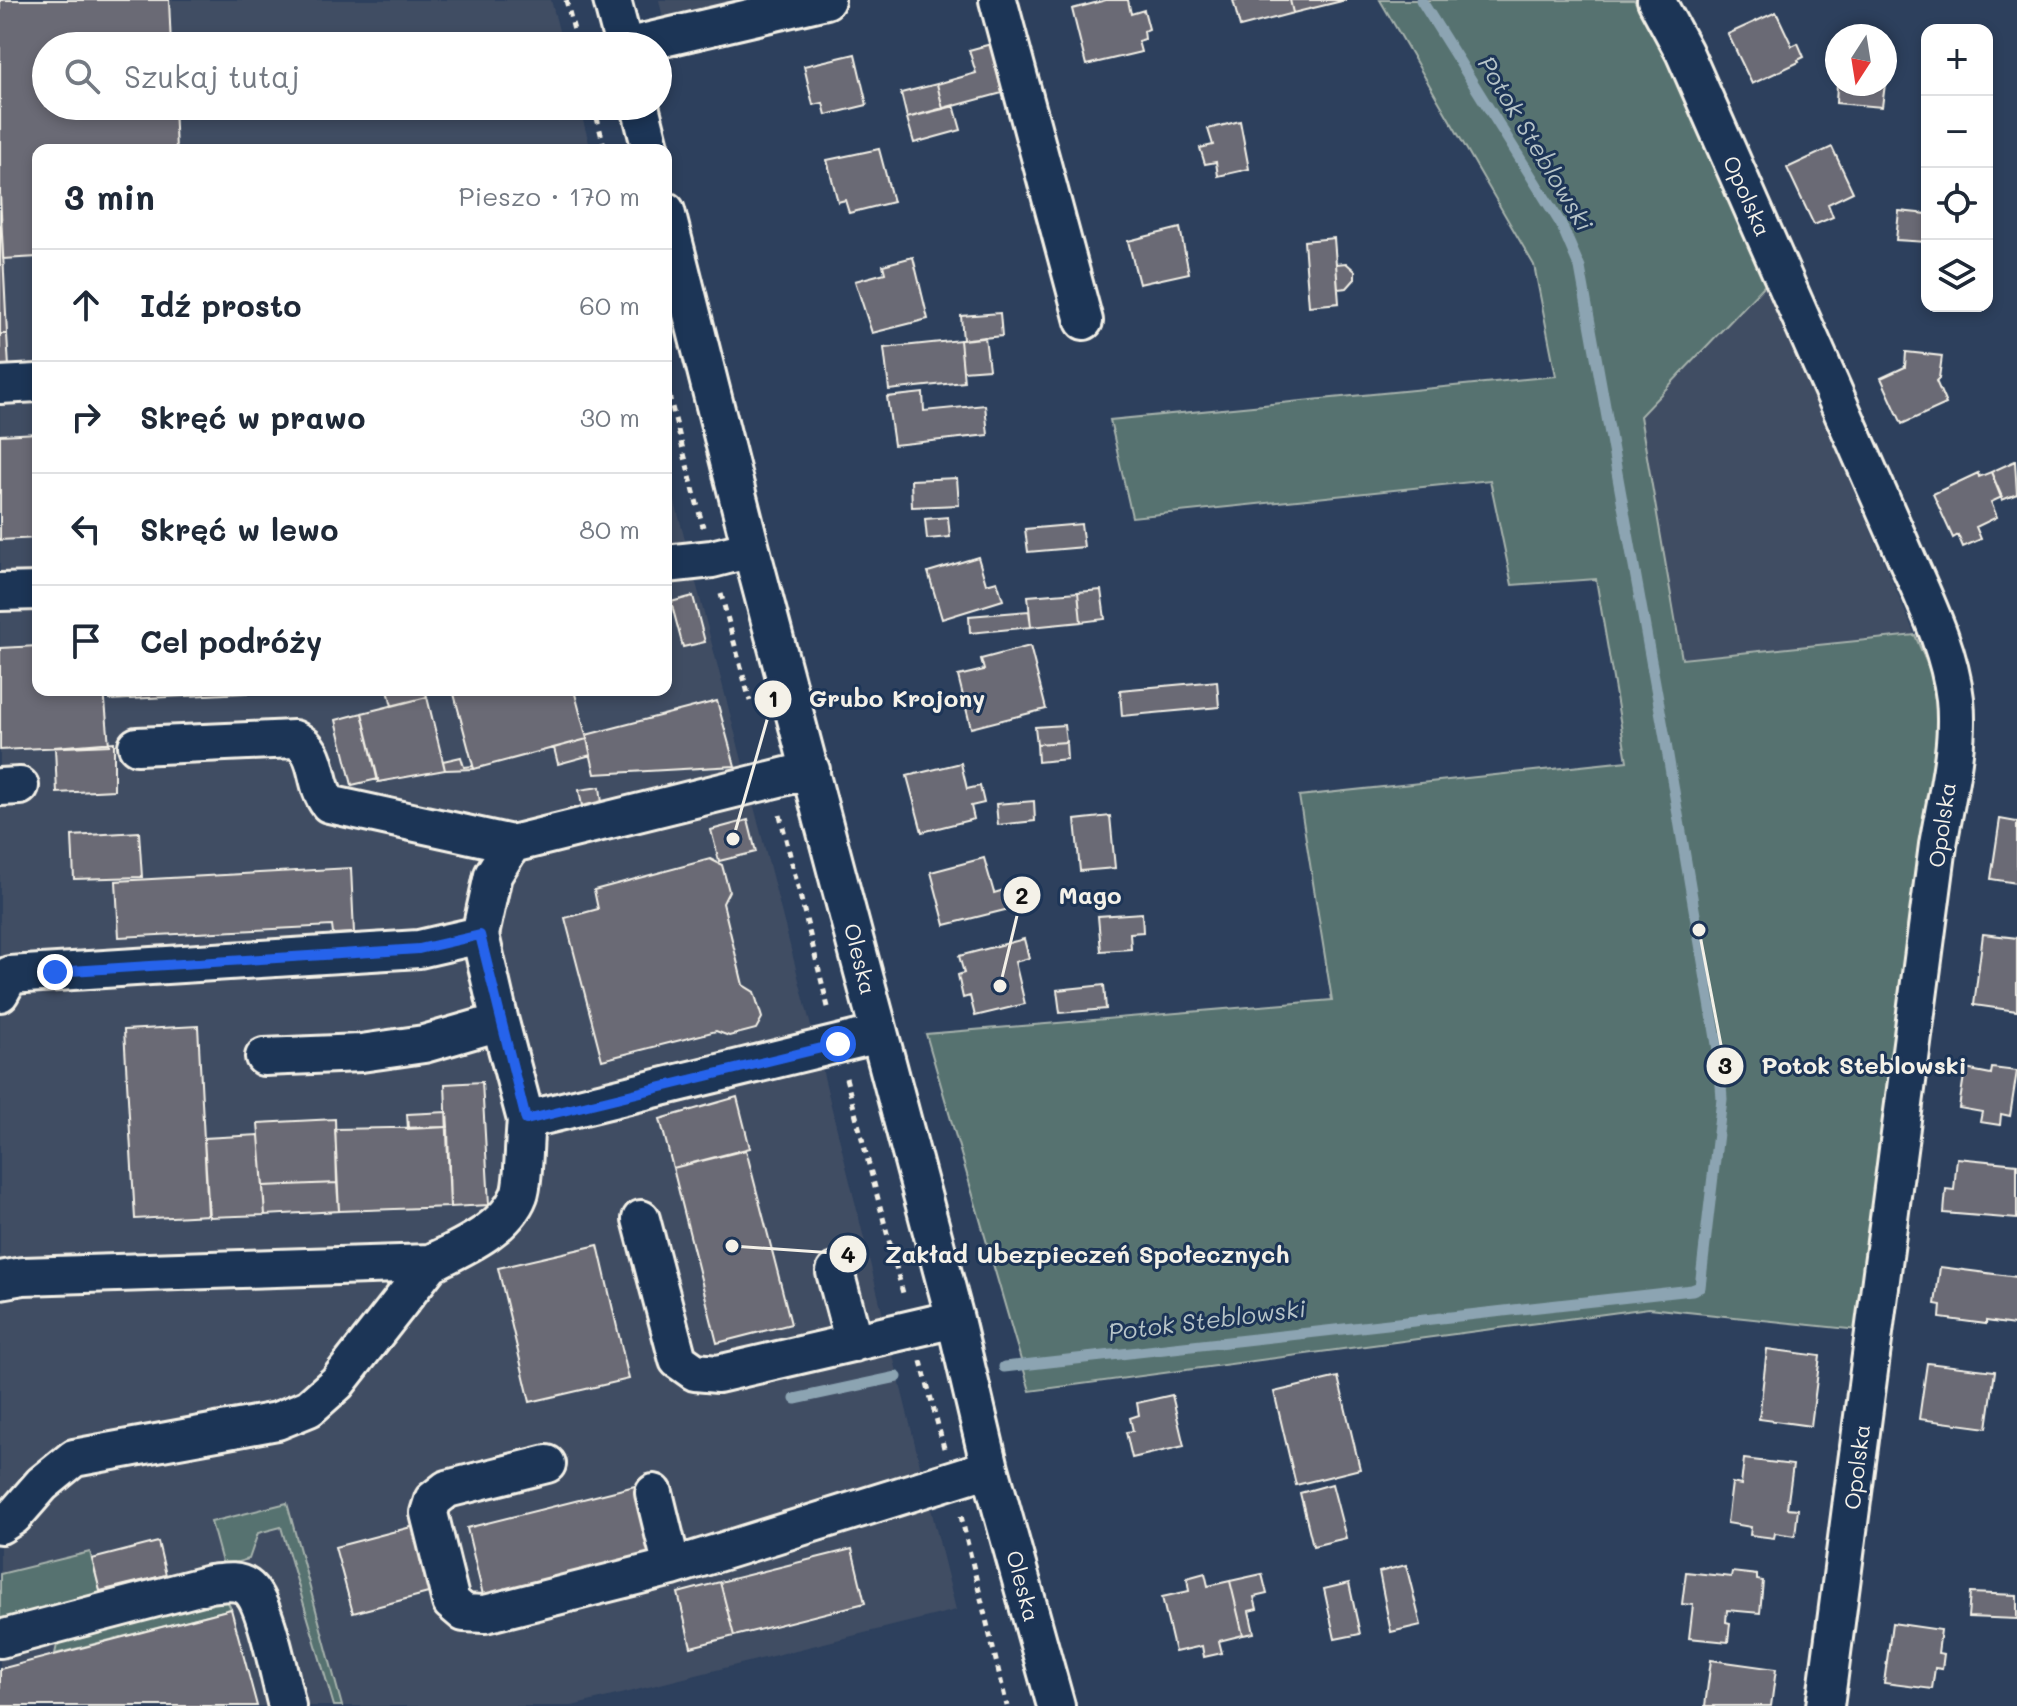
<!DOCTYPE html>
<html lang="pl">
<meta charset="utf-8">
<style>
body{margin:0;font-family:Mali,sans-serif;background:#f2f2f3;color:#1f2937}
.controls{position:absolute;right:24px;top:24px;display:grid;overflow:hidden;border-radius:16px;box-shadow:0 4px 12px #0003}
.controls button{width:72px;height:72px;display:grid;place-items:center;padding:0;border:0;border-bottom:2px solid #e0e1e3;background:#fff;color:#1f2937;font:40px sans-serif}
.compass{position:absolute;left:1825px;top:24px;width:72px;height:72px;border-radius:50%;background:#fff;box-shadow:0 4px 12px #0003;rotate:192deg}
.stop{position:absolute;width:24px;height:24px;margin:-18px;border:6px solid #2563eb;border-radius:50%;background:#fff}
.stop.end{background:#2563eb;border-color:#fff;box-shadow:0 2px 8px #0008}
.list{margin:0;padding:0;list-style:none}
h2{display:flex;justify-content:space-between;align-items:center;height:104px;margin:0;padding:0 32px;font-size:34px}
h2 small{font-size:26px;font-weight:400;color:#747a83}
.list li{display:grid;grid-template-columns:52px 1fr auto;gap:24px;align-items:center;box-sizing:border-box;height:112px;padding:0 32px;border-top:2px solid #e0e1e3}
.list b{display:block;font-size:30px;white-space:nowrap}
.list em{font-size:26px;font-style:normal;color:#747a83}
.icon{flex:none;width:44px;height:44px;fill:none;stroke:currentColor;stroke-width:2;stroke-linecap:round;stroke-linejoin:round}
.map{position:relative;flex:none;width:2017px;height:1706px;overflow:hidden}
.search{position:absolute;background:#fff;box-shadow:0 4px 12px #0003;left:32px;top:32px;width:640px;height:88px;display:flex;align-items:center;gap:20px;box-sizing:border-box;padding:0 28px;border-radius:44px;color:#747a83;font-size:30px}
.panel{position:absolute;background:#fff;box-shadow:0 4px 12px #0003;left:32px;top:144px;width:640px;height:552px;border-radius:16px}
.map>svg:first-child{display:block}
.built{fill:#404d64}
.green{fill:#577270;stroke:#a6b2ac;stroke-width:2}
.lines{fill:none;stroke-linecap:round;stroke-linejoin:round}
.stream{stroke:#8ca4b2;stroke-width:11}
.building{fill:#6b6a74;stroke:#f4f1e8;stroke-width:2}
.minor-casing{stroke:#f4f1e8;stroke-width:42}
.path{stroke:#f4f1e8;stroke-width:5;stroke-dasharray:6 6;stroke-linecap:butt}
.minor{stroke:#1d3557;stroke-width:36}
.route{stroke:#2563eb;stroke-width:10}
.labels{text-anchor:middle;stroke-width:6;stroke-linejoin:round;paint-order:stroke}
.street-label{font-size:22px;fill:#f4f1e8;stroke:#1d3557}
.water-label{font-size:24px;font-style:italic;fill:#b7c4c8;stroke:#1d3557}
.leader{fill:none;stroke:#f4f1e8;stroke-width:3}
.callout-dot{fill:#f4f1e8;stroke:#1d3557;stroke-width:3}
.mark-label{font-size:24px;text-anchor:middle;font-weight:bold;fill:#111}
.callout-label{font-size:24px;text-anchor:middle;font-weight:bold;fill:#f4f1e8;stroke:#1d3557;stroke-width:6;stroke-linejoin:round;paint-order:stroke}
</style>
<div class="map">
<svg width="2017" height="1706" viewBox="0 0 2017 1706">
<rect width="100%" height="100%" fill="#2d405d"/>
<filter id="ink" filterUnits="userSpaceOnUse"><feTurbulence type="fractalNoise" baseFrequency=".0125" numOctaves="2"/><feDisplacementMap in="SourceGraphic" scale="16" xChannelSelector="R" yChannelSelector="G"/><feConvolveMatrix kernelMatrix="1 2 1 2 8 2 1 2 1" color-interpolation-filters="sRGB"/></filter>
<g filter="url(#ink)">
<path class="built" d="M0,0h551l12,46h-517v60h533l12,44h-553v540h628v-223l157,606 133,537 -384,96h-572z
M659,0h79l-75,18z
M1766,284l149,351 -233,24 -42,-243z"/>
<path class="green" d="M1380,0h254l24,36 108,248 -126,132 42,243 233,-24 16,38 9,33v44l-82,580 -209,-22 -619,83 -104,-357 406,-34 -33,-204 328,-35 -31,-182 -84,6 -22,-105 -358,37 -22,-97 446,-44 -22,-111z
M287,1503l55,203h-8l-53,-179 -23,6 -9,26 -26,7 -12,-44z
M90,1552l12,46 -102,26v-50z
M215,1601l13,1 3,7 -176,45 3,-14z"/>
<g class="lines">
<path class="stream" d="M1004,1367l688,-77 8,-3 22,-188 -3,-43 -54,-318 -85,-470 -19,-44 -140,-224
M795,1399l102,-22"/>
</g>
<path class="building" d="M0,0h169l2,46h-125v60h128l2,44h-138v107l-35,2 -3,-66z
M1106,0h22l3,14 13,-4 5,19 -5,2 1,8 -7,2 3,11 -55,13 -14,-56z
M1233,0h57l3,13 -53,14z
M1290,0h56l-53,13z
M1776,12l16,34 6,-3 6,14 -6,3 1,2 -47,22 -24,-50z
M991,44l11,49 -59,16 -6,-25 39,-11 -7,-23z
M855,54l12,51 -41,10 -3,-12 -10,2 -9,-39z
M937,84l6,25 -36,9 -6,-25z
M1837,84h48l-3,23 -46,-4z
M954,105l7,25 -47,13 -7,-25z
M1240,121l9,48 -31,7 -2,-14 -11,2 -5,-16 13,-3 -5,-16z
M1832,147l21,45 -25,12 5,13 -19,8 -27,-57z
M879,149l14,53 -44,11 -4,-13 -7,2 -11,-42z
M0,193l7,141h-7z
M1899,211l28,3v28l-31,-2z
M1180,228l9,45 -50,11 -11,-43z
M1334,238l5,65 -30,3 -5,-65z
M913,257l15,62 -56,14 -17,-52 30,-8 -2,-8z
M1346,263l9,8v8l-8,9 -9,1 -2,-25z
M1000,313l2,23 -39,4 -2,-24z
M0,334h7l2,33 -9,1z
M985,337l4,32 -26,2 -3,-31z
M960,340l4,42 -75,8 -5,-42z
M1906,352l36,4 -3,22 -3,3 10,23 -44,20 -21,-46 24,-11z
M923,393l1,18 61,-6 3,30 -94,10 -7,-48z
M38,433v105l-38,2v-105z
M2015,461l2,33 -15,6 -11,-28z
M1991,472l11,25 -11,5 6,15 -21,10 5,12 -18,8 -5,-12 -5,3 -20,-44 45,-21 1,4z
M957,478l2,27 -47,2 -1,-27z
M948,517l2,20 -23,2 -2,-20z
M1081,524l3,23 -56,5 -3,-23z
M978,557l8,27 11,-3 6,19 -61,19 -14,-47z
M1101,590l4,29 -24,3 -3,-30z
M1078,592l3,30 -50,5 -3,-31z
M693,596l12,46 -22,5 -12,-45z
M1029,611l2,16 -61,6 -1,-17z
M38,646v44h66l5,55 -109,5v-102z
M1030,646l16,63 -75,19 -13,-52 26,-6 -3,-11z
M1217,681l2,26 -97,9 -2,-26z
M110,690h194l-194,10z
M388,690h37l2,7 -35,9z
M453,690h121l13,49 -113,30z
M427,697l18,73 -67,12 -16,-69z
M717,701l18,65 -140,8 -9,-39z
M362,713l16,66 -26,6 -16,-65z
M1064,725l2,17 -29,2 -2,-17z
M587,739l4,16 -33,9 -4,-16z
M114,742v48l-57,3 -2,-46z
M1066,742l1,17 -29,3 -1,-18z
M461,757l3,10 9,-1 1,3 -29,1 -2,-9z
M961,763l6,26 13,-3 4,17 -13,3 3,13 -52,13 -15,-56z
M600,787l2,16 -20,3 -3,-16z
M1034,801l1,20 -37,4 -2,-21z
M1110,816l5,52 -35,3 -5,-51z
M2000,819l17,3v61l-26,-4z
M748,820l8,32 -37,9 -8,-31z
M139,832l3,45 -68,2 -2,-43z
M984,858l10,35 10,-3 5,19 -64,16 -14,-53z
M710,859l12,6 7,26 -6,12 20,82 11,7 8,26 -6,11 -27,7 -13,-5 -114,29 -37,-142 33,-9 -4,-19z
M351,868l3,65 -21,1 -1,-8 -213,11 -3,-56z
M1142,913l1,19 -13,1 1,16 -30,2 -3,-35z
M1983,934l34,4v73l-43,-6z
M1024,939l5,19 -14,4 10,42 -50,12 -5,-20 -7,2 -5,-23 6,-2 -5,-17z
M1104,985l2,24 -46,4 -3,-23z
M198,1026l10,189 -73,4 -11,-189z
M1992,1068l25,3 -7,45 -9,-2 -1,11 -20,-3 2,-10 -23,-4 6,-39 26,5z
M482,1082l7,123 -39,2 -5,-123z
M737,1097l13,51 -77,20 -13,-49z
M447,1112l1,15 -40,2 -1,-15z
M335,1119l2,64 -74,3 -5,-63z
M448,1127l2,80 -111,4 -4,-82z
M259,1135l6,80 -56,2 -5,-79z
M746,1150l45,174 -74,19 -44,-175z
M1957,1158l60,6v55l-73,-6 2,-24 8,1z
M337,1183l2,28 -74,4 -2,-29z
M598,1245l31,134 -99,23 -32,-134z
M1940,1267l77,10v46l-3,2 -28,-4v3l-46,-6 1,-13 -6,-1z
M1767,1349l53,7 -9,70 -52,-7z
M1927,1363l68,8 -8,57 -68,-9z
M1338,1377l22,92 -64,16 -22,-93z
M1172,1395l12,51 -52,12 -6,-26 7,-1 -3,-13 9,-3 -2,-12z
M1744,1459l49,6 -6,43 11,1 -3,27 -20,-3 -1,5 -24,-3 1,-8 -24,-4 5,-40 9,2z
M1332,1484l14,54 -33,8 -13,-53z
M639,1485l16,67 -172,43 -16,-67z
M415,1526l17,66 -79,21 -18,-66z
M158,1542l8,33 -66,16 -8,-32z
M852,1549l13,54 -131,33 -14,-54z
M1406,1565l15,60 -30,7 -12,-60z
M1686,1572l45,5 1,-5 25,3v5l6,1 -3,32 -33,-3 -1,12 4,1 -2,19 -39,-4 4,-33 -11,-1z
M1205,1573l3,13 22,-5 13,54 -24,6 3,12 -18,4 -2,-11 -27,6 -13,-55 27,-6 -2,-13z
M1262,1574l5,20 -13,3 3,12 -8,2 5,22 -11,2 -13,-54z
M720,1582l14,54 -43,11 -13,-54z
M1349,1583l11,51 -25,5 -11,-50z
M1970,1593l47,2v24l-49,-2z
M231,1609l26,97h-257v-37z
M1892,1623l49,7 -3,23 6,1 -2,15 -7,-1 -3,21 -48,-6z
M1711,1660l65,9 -5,37h-66z"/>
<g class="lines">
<defs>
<path id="minor" d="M612,0l12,46
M998,0l86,321
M1656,0l28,52 216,491c21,50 49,102 55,156 5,47 -9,99 -17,146l-113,861
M629,46l197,-46
M640,106l11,44
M666,211l85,338 204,770 35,149 66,238
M0,385l38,-2
M666,564l46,-5 39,-10
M0,592l38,-1
M137,746l157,-7c28,12 18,44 35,65l183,40
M0,787l20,-1
M0,993l10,-18 409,-26 61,-14
M500,1022l-20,-87 13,-60 19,-31 299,-74
M264,1057l97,-4 63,-9 76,-22 26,98 353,-86
M641,1219l37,141 17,12 23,2 237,-55
M835,1272l19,71
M0,1280l23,-4 408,-13c30,-15 75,-34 88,-68 5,-13 5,-58 7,-75
M547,1464l-100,25 -14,11 -4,13 22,89 13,11 21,1 187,-47
M654,1493l18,74 318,-99
M0,1525l14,-9 28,-32 32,-26 203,-37 32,-13 28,-25 94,-120
M0,1639l210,-55c12,-1 26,-5 37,3 19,13 33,94 40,119"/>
</defs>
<use href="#minor" class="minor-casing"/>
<path class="path" d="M566,0l9,34
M594,106l11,44
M666,384l37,143
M721,594l29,107
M780,815l49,196
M846,1078l58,219
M921,1361l23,87
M961,1516l46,190"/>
<use href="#minor" class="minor"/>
</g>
</g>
<g class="lines" filter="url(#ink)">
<path class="route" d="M55,972l364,-23 61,-14 46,185 312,-76"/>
</g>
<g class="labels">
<g class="street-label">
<text transform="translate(1747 196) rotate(66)" y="8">Opolska</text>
<text transform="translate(1942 825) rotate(-82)" y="8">Opolska</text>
<text transform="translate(860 959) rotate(76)" y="8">Oleska</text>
<text transform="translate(1857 1467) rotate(-83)" y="8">Opolska</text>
<text transform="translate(1023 1586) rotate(75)" y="8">Oleska</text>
</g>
<g class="water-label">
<text transform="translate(1535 144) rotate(59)" y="8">Potok Steblowski</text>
<text transform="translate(1207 1321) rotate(-7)" y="8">Potok Steblowski</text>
</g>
</g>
<path class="leader" d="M733 839L773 699M1000 986L1022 895M1699 930L1725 1066M732 1246L848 1254"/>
<g class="callout-dot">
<circle cx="733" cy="839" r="8"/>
<circle cx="1000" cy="986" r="8"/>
<circle cx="1699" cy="930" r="8"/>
<circle cx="732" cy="1246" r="8"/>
<circle cx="773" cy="699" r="20"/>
<circle cx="1022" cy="895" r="20"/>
<circle cx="1725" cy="1066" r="20"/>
<circle cx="848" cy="1254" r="20"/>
</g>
<g class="mark-label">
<text x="773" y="707">1</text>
<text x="1022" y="904">2</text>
<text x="1725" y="1074">3</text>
<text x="848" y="1263">4</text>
</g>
<g class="callout-label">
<text x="897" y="707">Grubo Krojony</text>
<text x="1090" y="904">Mago</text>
<text x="1864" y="1074">Potok Steblowski</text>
<text x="1087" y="1263">Zakład Ubezpieczeń Społecznych</text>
</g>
</svg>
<div class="controls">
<button>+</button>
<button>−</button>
<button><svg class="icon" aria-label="locate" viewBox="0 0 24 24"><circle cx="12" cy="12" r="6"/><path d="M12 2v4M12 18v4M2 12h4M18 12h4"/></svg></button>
<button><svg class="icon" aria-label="layers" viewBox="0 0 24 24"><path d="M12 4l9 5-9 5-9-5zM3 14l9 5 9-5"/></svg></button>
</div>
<svg class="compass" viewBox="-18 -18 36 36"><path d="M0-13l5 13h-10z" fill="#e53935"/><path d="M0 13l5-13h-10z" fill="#747a83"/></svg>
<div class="stop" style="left:838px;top:1044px"></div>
<div class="stop end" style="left:55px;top:972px"></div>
<div class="search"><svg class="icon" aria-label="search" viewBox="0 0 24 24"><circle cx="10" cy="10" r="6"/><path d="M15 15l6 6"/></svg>Szukaj tutaj</div>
<section class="panel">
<h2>3 min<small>Pieszo · 170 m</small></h2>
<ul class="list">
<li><svg class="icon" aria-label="ahead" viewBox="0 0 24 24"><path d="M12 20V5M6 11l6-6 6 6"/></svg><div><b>Idź prosto</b></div><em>60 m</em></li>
<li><svg class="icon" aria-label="right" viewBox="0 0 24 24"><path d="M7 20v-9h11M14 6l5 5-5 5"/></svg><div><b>Skręć w prawo</b></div><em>30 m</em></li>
<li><svg class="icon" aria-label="left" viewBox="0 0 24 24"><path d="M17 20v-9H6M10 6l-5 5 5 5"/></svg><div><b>Skręć w lewo</b></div><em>80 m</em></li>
<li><svg class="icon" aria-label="arrive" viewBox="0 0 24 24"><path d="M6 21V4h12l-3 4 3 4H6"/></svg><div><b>Cel podróży</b></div></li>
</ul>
</section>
</div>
